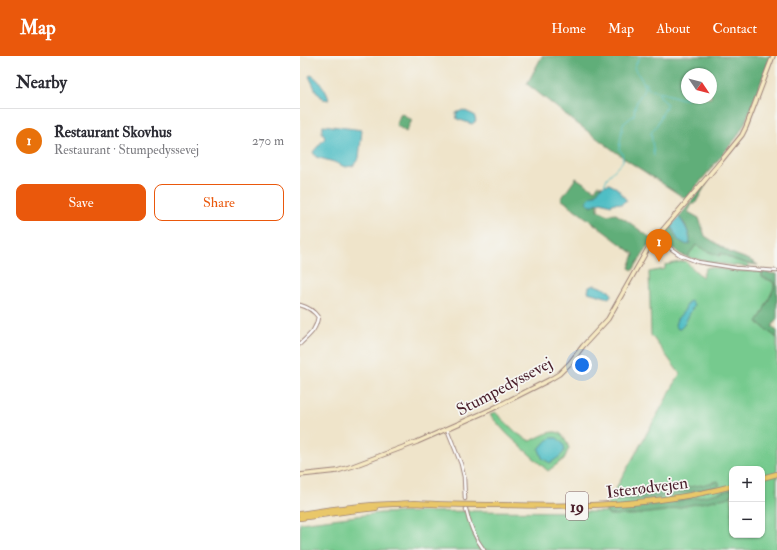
<!DOCTYPE html>
<meta charset="utf-8">
<style>
body{margin:0;font-family:"IM FELL Double Pica",serif;background:#f2f2f3;color:#2b2b33}
.controls{position:absolute;right:12px;bottom:12px;display:grid;overflow:hidden;border-radius:8px;box-shadow:0 1px 3px #0004}
.controls button{width:36px;height:36px;display:grid;place-items:center;padding:0;border:0;border-bottom:1px solid #e1e1e2;background:#fff;color:#2b2b33;font:20px sans-serif}
.compass{position:absolute;left:381px;top:12px;width:36px;height:36px;border-radius:50%;background:#fff;box-shadow:0 1px 3px #0004;rotate:125deg}
.you{position:absolute;left:282px;top:309px;width:14px;height:14px;margin:-10px;border:3px solid #fff;border-radius:50%;background:#1a73e8;box-shadow:0 0 0 6px #1a73e833}
.badge{display:grid;place-items:center;width:26px;height:26px;border-radius:50%;background:#ea580c;color:#fff;font-size:13px;font-weight:700}
.pin{position:absolute;translate:-50% -33px;filter:drop-shadow(0 1px 2px #0008)}
.pin::after{content:'';position:absolute;top:21px;width:14px;height:12px;background:inherit;clip-path:polygon(0 0,100% 0,50% 100%)}
.list{margin:0;padding:0;list-style:none}
h2{display:flex;justify-content:space-between;align-items:center;height:52px;margin:0;padding:0 16px;font-size:17px}
h2 small{font-size:13px;font-weight:400;color:#7c7c81}
.list li{display:grid;grid-template-columns:26px 1fr auto;gap:12px;align-items:center;box-sizing:border-box;height:64px;padding:0 16px;border-top:1px solid #e1e1e2}
.list b{display:block;font-size:15px;white-space:nowrap}
.list p{margin:0;font-size:13px;white-space:nowrap;color:#7c7c81}
.list em{font-size:13px;font-style:normal;color:#7c7c81}
.actions{display:flex;gap:8px;padding:12px 16px}
.actions a{flex:1;padding:9px 0;border:1px solid #ea580c;border-radius:8px;text-align:center;font-size:14px;color:#ea580c}
.actions .main{background:#ea580c;color:#fff}
.map{position:relative;flex:none;width:477px;height:494px;overflow:hidden}
header{display:flex;align-items:center;gap:24px;box-sizing:border-box;height:56px;padding:0 20px;background:#ea580c;color:#fff}
header strong{font-size:19px}
nav{display:flex;gap:22px;margin-inline-start:auto;font-size:14px}
main{display:flex}
aside{flex:1;background:#fff}
.map>svg:first-child{display:block}
.green{fill:#76ca8e;stroke:#60745c;fill-rule:evenodd}
.forest{fill:#60ae79;stroke:#556652;fill-rule:evenodd}
.water{fill:#4fbec5;stroke:#4c6e78}
.lines{fill:none;stroke-linecap:round;stroke-linejoin:round}
.stream{stroke:#4fbec5;stroke-width:1}
.street-casing{stroke:#9c827a;stroke-width:4.5}
.secondary-casing{stroke:#9c827a;stroke-width:5.5}
.highway-casing{stroke:#9c827a;stroke-width:6}
.street{stroke:#fff;stroke-width:2.5}
.secondary{stroke:#f6e9c3;stroke-width:3.5}
.highway{stroke:#e9c769;stroke-width:4.5}
.labels{text-anchor:middle;stroke-width:3.5;stroke-linejoin:round;paint-order:stroke}
.shield{fill:#f6f6f2;stroke:#7e6067;stroke-width:1}
.shield-label{font-size:16px;font-weight:bold;fill:#4a1f2b}
.street-label{font-size:17px;fill:#4a1f2b;stroke:#f6f6f2}
</style>
<header>
<strong>Map</strong>
<nav><a>Home</a><a>Map</a><a>About</a><a>Contact</a></nav>
</header>
<main>
<aside>
<h2>Nearby<small></small></h2>
<ul class="list">
<li><span class="badge" style="background:#e8710a">1</span><div><b>Restaurant Skovhus</b><p>Restaurant · Stumpedyssevej</p></div><em>270 m</em></li>
</ul>
<div class="actions"><a class="main">Save</a><a>Share</a></div>
</aside>
<div class="map">
<svg width="477" height="494" viewBox="0 0 477 494">
<rect width="100%" height="100%" fill="#f6f6f2"/>
<filter id="ink" filterUnits="userSpaceOnUse"><feTurbulence type="fractalNoise" baseFrequency=".025" numOctaves="2"/><feDisplacementMap in="SourceGraphic" scale="8" xChannelSelector="R" yChannelSelector="G"/><feConvolveMatrix kernelMatrix="1 2 1 2 8 2 1 2 1" color-interpolation-filters="sRGB"/></filter>
<filter id="wash" filterUnits="userSpaceOnUse"><feTurbulence type="fractalNoise" baseFrequency=".012" numOctaves="4" result="noise"/><feDisplacementMap in="SourceGraphic" scale="16" xChannelSelector="R" yChannelSelector="G"/><feGaussianBlur stdDeviation="0.9" result="paint"/><feColorMatrix in="noise" values="0 0 0 0 0 0 0 0 0 0 0 0 0 0 0 0 0 1.4 0 .05"/><feComposite in="paint" operator="in"/></filter>
<g filter="url(#wash)">
<rect width="100%" height="100%" fill="#efe4ca"/>
<path class="green" d="M396,189l11,6 13,5 1,-4 9,6 18,6 1,3 -36,-4 -26,-6z
M385,205l17,16 4,-9 4,-1 16,3 36,2v5c6,4 13,2 12,11l-12,26 -5,8 20,16v212h-477v-27l81,-10 89,-2 136,1 4,-13 70,-125 -29,-39 -2,-63 16,-3v-4zM432,413h30v66h-30z
M195,356l23,22 12,7c11,-4 27,-17 35,-2 2,2 2,6 4,9l-5,11 -16,12 -41,-37 -17,-19z"/>
<path class="forest" d="M242,0h229l-26,67 -8,14 -51,62 -58,-38 -53,-39 -48,-38zM387,18h24v24h-24z
M101,57l11,7 -6,12 -10,-7z
M276,122l19,12 3,-5 4,1 -6,8 -6,3 1,9 7,-3v7l10,5 6,-2 12,7 26,19 -19,31 -4,-2 5,-14 -73,-55z
M408,125l-13,23h-3l-4,8 11,6 6,18 26,17 19,7 8,5c-14,-1 -25,-5 -37,-12l-2,3 -12,-5 -11,-6 -9,12 -7,-3 -16,-13 2,-3 -3,-4 8,-8 7,14 12,-2 -5,-14 -6,-7z
M462,216l15,2v44l-5,9 5,4v7l-20,-16 5,-8 12,-26c2,-9 -5,-7 -12,-11z
M418,425l2,4 -5,2 -55,10 -45,4 2,-5 2,-1h17l66,-10z
M432,433v7l-6,2 -41,8 -19,5 -33,4h-24l-4,-5c12,-3 24,-3 36,-4 31,-4 61,-8 91,-17z"/>
<path class="water" d="M11,19c8,4 16,16 18,25l-6,-1 -7,-8 -7,-15z
M163,54l11,5 2,6 -4,3 -15,-5 -1,-6z
M23,69l16,2 23,3 -3,28 -6,8 -8,1 -11,-5 -18,-5 -3,-5 12,-14 -3,-6z
M309,128l8,4 10,13h-2l-3,3 -7,-1 -4,2 -10,-3 -10,4 -5,-4 4,-5 6,-3 6,-8z
M379,161c6,8 11,16 11,26l-3,2 -9,-5 -7,-14z
M295,229l13,5 4,4 -3,4 -21,-6 1,-5z
M391,245l3,4 -10,20 -4,4h-2l-3,-4 2,-6 7,-8 4,-9z
M251,382h6c15,12 5,17 -7,25l-8,-5 -3,-9 5,-6z"/>
<g class="lines">
<path class="stream" d="M292,2l2,-2
M345,27l4,6 34,10 5,-1
M358,35l2,5 7,8 -3,7
M339,42l5,-8v-7l-10,-15 6,-12
M354,100l-3,-23 6,-8 6,-13
M304,130l3,-8 16,-17 -1,-8 -3,-4 4,-25 11,-9 1,-8 3,-8"/>
</g>
</g>
<g filter="url(#ink)">
<g class="lines">
<defs>
<path id="street" d="M356,182l24,17 18,7 38,6 41,3
M0,249c8,2 13,5 18,12 -2,14 -9,18 -18,27
M147,373l14,35 3,13 1,22
M166,453c3,15 9,29 18,41"/>
<path id="secondary" d="M0,419l37,-4 16,-5 64,-24 75,-33 57,-29 10,-6 11,-11 13,-17 25,-27 42,-74 71,-84 21,-26 4,-8 27,-71"/>
<path id="highway" d="M462,422l15,-4
M0,458c31,-5 62,-9 93,-10 7,0 15,-1 22,-1 29,2 58,2 88,2 76,2 154,1 229,-19
M0,462l49,-7 27,-3"/>
</defs>
<use href="#street" class="street-casing"/>
<use href="#secondary" class="secondary-casing"/>
<use href="#highway" class="highway-casing"/>
<use href="#street" class="street"/>
<use href="#secondary" class="secondary"/>
<use href="#highway" class="highway"/>
</g>
</g>
<g class="labels">
<rect class="shield" x="266" y="436" width="22" height="28" rx="3"/>
<g class="shield-label">
<text x="277" y="456">19</text>
</g>
<g class="street-label">
<text transform="translate(204 330) rotate(-28)" y="6">Stumpedyssevej</text>
<text transform="translate(347 431) rotate(-7)" y="6">Isterødvejen</text>
</g>
</g>
</svg>
<div class="controls">
<button>+</button>
<button>−</button>
</div>
<svg class="compass" viewBox="-18 -18 36 36"><path d="M0-13l5 13h-10z" fill="#e53935"/><path d="M0 13l5-13h-10z" fill="#7c7c81"/></svg>
<div class="you"></div>
<div class="pin badge" style="left:359px;top:206px;background:#e8710a">1</div>
</div>
</main>
